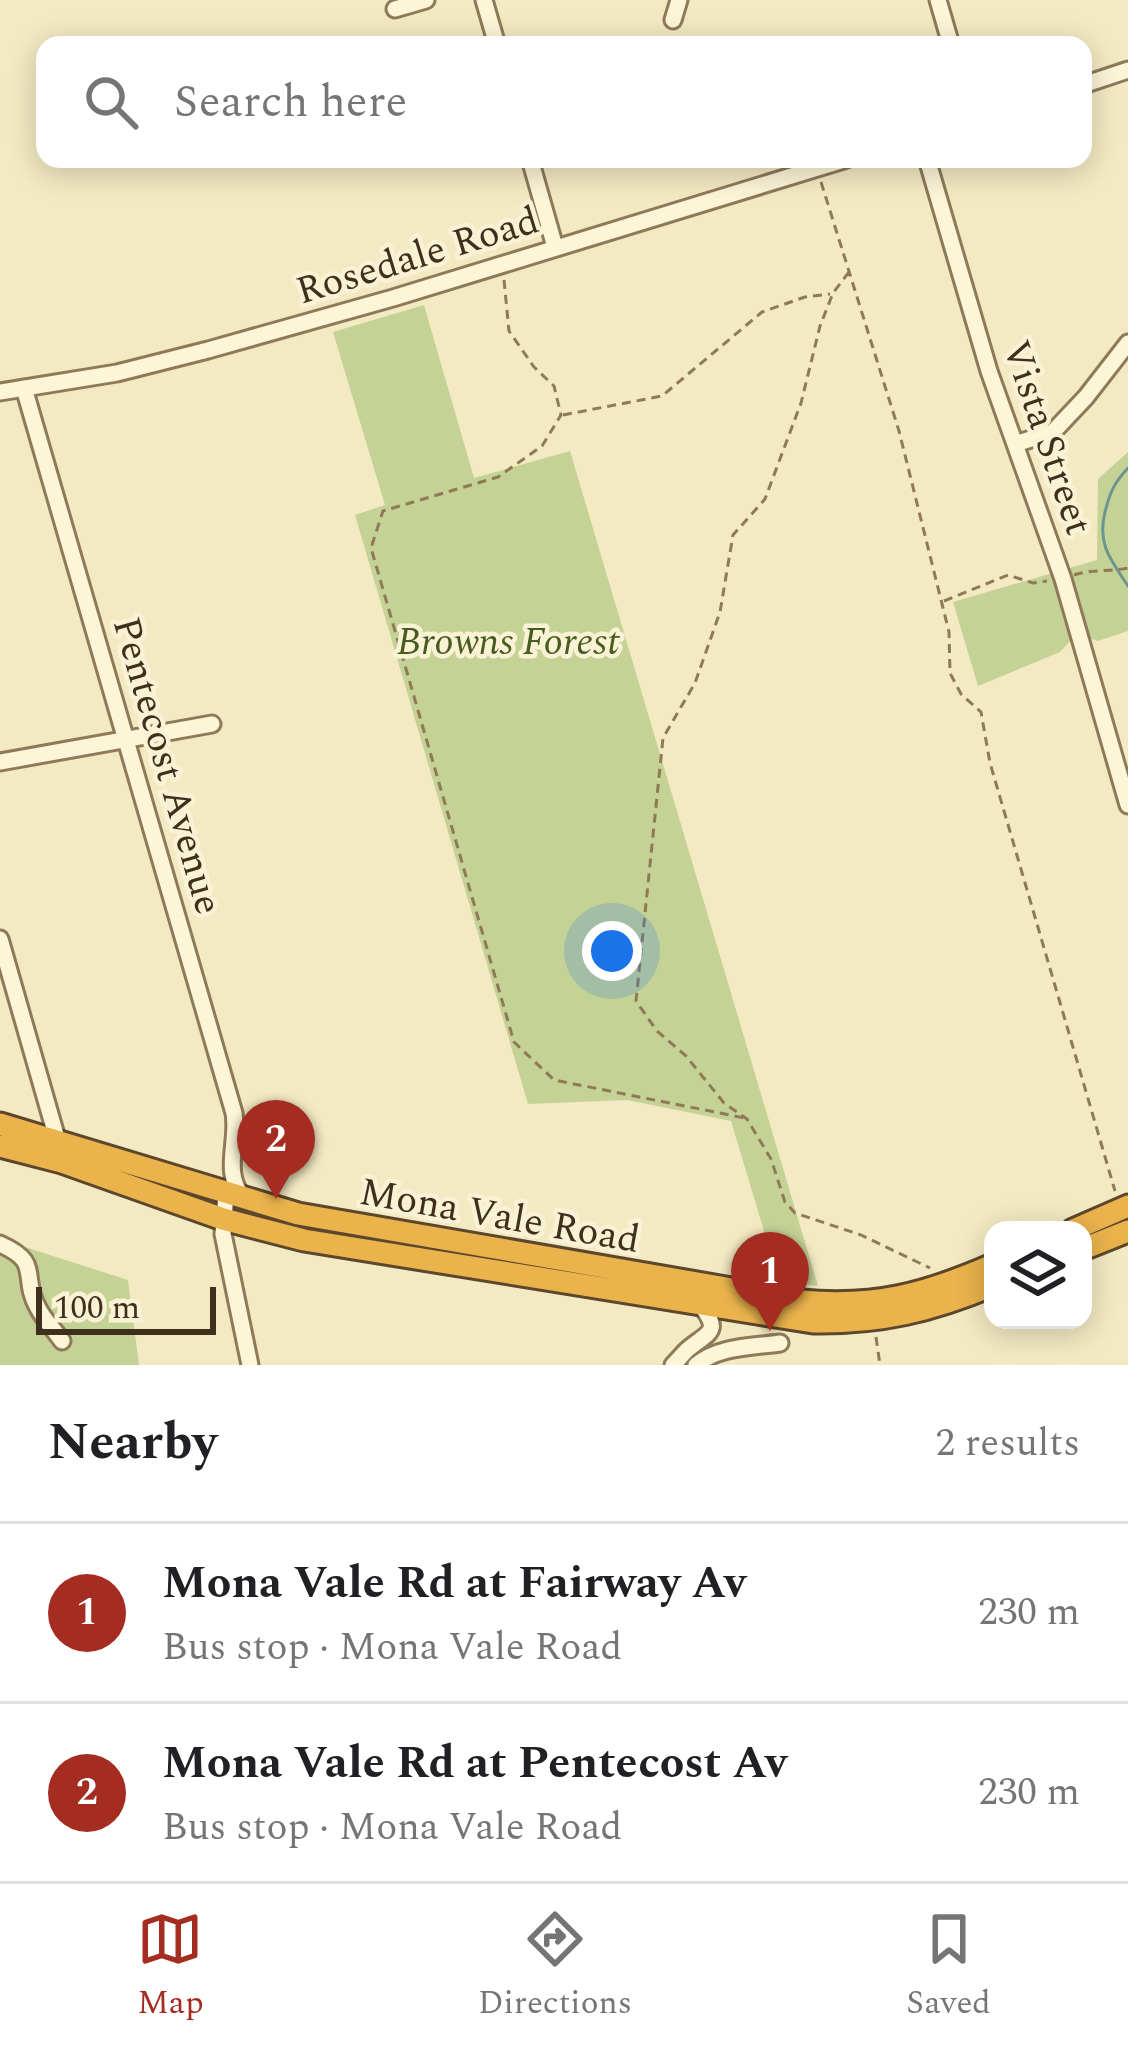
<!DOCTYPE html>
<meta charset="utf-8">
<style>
body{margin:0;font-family:Spectral,serif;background:#f2f2f2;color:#202124}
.controls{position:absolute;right:36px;bottom:36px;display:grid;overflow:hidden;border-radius:24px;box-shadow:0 6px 30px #0003}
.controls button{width:108px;height:108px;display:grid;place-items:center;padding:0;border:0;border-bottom:3px solid #e0e0e0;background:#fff;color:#202124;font:60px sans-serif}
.scale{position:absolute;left:36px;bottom:30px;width:180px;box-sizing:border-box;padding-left:12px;border:6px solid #3e301d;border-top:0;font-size:33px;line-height:42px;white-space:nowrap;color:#3e301d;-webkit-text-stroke:9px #f9f2d4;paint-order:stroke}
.you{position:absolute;left:612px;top:951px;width:42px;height:42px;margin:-30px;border:9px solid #fff;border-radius:50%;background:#1a73e8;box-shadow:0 0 0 18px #1a73e833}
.badge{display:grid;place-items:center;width:78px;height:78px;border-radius:50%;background:#a52c21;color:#fff;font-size:39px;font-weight:700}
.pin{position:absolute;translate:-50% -99px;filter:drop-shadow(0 3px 6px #0008)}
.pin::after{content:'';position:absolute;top:63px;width:42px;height:36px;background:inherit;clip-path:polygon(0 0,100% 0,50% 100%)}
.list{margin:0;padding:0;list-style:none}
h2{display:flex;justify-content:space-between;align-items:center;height:156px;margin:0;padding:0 48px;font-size:51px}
h2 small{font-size:39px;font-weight:400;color:#757577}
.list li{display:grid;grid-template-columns:78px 1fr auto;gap:36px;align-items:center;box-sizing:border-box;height:180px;padding:0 48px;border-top:3px solid #e0e0e0}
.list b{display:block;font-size:45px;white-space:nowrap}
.list p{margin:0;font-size:39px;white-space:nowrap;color:#757577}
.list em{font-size:39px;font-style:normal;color:#757577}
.icon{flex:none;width:66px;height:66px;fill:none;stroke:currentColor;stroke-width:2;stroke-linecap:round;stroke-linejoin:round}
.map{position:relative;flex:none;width:1128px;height:1365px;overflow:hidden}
.search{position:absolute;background:#fff;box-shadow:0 6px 30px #0003;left:36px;right:36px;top:36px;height:132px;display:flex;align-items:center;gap:30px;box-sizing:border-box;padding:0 42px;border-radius:24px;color:#757577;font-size:45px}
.sheet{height:516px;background:#fff}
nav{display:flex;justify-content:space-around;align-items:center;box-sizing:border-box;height:168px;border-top:3px solid #e0e0e0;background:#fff;font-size:33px;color:#757577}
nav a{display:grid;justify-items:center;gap:6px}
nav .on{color:#a52c21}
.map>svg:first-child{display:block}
.green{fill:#c5d296}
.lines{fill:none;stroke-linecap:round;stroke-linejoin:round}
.stream{stroke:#6b958e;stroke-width:3}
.minor-casing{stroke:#8f7a58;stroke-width:21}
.highway-casing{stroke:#5d472c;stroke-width:27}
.path{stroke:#8f7a58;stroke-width:3;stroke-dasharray:9 6;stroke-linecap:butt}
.minor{stroke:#fcf5d8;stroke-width:15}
.highway{stroke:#eab34c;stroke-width:21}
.labels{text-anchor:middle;stroke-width:9;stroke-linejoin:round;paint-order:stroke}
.street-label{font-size:39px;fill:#3e301d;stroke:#f9f2d4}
.park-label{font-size:39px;font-style:italic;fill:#485c22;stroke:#f9f2d4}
</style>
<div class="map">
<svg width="1128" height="1365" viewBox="0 0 1128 1365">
<rect width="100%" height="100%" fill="#f3e9c3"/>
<path class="green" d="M424,305l50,173 96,-27 248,835 -39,-5 -48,-160 -104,-21 -99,4 -173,-589 30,-10 -52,-173z
M1128,452v179l-30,10 -12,-4 -15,3 -11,12 -82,34 -25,-84 144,-42 1,-81z
M0,1239l128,41 11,85h-139z"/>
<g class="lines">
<path class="stream" d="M1128,468c-14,15 -18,24 -23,44 -8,33 6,48 23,74"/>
<defs>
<path id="minor" d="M484,0l13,45
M938,0l13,45
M395,9l31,-9
M673,20l6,-20
M1083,85l45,-15
M530,159l25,88
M927,159l62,212 74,208 65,226
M24,388l210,725c5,29 -12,59 9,84
M0,392l117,-19 91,-23 185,-52 454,-139
M1015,444l38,-12 33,-35 42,-54
M0,762l212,-38
M0,939l58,203
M226,1193l-3,41 27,131
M0,1244c43,19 20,32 38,64 6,12 16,21 24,33
M673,1365c5,-5 9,-10 14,-15 23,-19 35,-18 12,-47
M696,1365c23,-19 56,-18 84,-22"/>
<path id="highway" d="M0,1124l298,90 503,87c74,7 125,-7 192,-36
M0,1146l62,16 161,57 81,21 509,82c67,1 118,-11 180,-37
M1073,1230l55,-24
M1083,1249l45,-18"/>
</defs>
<use href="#minor" class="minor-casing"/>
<use href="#highway" class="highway-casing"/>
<path class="path" d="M821,182l78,249 50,201 1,41 11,21 20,18 9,51 125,428
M849,272l-16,21 -13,33 -19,77 -36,96 -32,36 -13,77 -25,71 -32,55 -27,263 21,30 29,25 38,47 23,16 24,40 14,43 10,11 66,22 69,33
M504,280l5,51 25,36 20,19 7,29 -19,31 -44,31 -115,34 -12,37 143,494 40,38 191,38
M563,415l99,-19 100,-84 43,-15 25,-3
M1074,575c18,-6 36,-3 54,-7
M944,601l64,-26 25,8 14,-2
M876,1337l4,28"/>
<use href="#minor" class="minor"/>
<use href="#highway" class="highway"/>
</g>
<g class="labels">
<g class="street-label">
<text transform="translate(417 254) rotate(-17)" y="14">Rosedale Road</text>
<text transform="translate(1049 437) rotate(71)" y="14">Vista Street</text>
<text transform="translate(169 765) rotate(74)" y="14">Pentecost Avenue</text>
<text transform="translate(500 1214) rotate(10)" y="14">Mona Vale Road</text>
</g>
<g class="park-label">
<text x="508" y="654">Browns Forest</text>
</g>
</g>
</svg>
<div class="controls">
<button><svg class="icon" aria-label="layers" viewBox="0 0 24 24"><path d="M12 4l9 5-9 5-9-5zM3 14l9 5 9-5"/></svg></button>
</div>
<div class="scale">100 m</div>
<div class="you"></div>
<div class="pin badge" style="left:770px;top:1331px">1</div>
<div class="pin badge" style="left:276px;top:1199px">2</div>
<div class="search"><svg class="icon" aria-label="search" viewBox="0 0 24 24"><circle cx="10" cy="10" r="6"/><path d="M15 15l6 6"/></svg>Search here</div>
</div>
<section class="sheet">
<h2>Nearby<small>2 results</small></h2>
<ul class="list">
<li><span class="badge">1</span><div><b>Mona Vale Rd at Fairway Av</b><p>Bus stop · Mona Vale Road</p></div><em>230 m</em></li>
<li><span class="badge">2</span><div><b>Mona Vale Rd at Pentecost Av</b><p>Bus stop · Mona Vale Road</p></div><em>230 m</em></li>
</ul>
</section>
<nav>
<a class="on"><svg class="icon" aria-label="map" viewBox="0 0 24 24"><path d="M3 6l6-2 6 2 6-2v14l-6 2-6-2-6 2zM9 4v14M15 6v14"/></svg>Map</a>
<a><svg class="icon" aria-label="directions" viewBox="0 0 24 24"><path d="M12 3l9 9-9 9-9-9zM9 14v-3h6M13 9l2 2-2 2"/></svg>Directions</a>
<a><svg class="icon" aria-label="saved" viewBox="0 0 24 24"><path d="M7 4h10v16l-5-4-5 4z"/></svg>Saved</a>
</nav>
